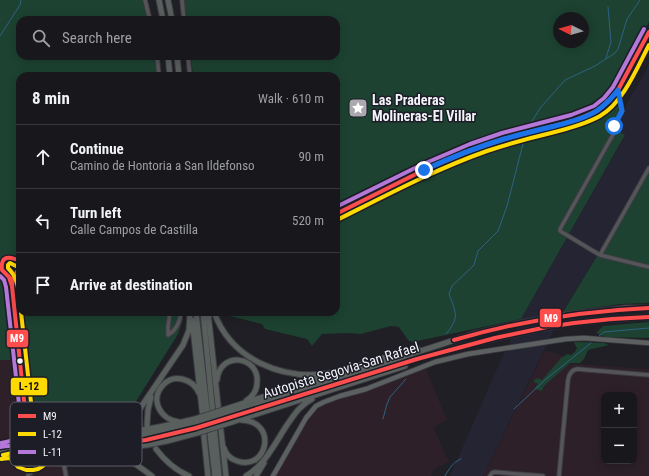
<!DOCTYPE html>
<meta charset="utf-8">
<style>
body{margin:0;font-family:"Roboto Condensed",sans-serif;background:#242429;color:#f1f3f6}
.controls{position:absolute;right:12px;bottom:12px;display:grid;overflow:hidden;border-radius:8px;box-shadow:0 2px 10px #0003}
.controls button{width:36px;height:36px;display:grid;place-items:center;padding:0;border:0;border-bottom:1px solid #36363b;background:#17171c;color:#f1f3f6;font:20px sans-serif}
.compass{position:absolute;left:553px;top:12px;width:36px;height:36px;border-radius:50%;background:#17171c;box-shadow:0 2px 10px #0003;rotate:275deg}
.stop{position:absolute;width:12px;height:12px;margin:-9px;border:3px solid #1a73e8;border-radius:50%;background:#fff}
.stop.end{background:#1a73e8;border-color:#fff;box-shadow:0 1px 4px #0008}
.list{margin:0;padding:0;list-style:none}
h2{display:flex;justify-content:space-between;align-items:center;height:52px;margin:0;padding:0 16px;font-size:17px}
h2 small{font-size:13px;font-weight:400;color:#9e9fa3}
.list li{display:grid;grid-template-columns:26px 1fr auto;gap:12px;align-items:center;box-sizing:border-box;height:64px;padding:0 16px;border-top:1px solid #36363b}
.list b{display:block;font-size:15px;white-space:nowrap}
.list p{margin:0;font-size:13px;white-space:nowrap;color:#9e9fa3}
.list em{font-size:13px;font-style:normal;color:#9e9fa3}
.icon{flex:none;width:22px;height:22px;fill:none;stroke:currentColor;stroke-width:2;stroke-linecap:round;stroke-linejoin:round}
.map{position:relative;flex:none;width:649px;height:476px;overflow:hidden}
.search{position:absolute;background:#17171c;box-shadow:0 2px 10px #0003;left:16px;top:16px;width:324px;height:44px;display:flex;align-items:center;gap:10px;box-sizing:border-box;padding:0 14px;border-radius:12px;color:#9e9fa3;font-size:15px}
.panel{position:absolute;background:#17171c;box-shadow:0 2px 10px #0003;left:16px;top:72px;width:324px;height:244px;border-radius:12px}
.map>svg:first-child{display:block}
.built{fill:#252433}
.industrial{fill:#2d2029;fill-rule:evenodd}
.green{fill:#1d4231;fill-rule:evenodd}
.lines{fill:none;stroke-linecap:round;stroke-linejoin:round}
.stream{stroke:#2e6283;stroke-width:1}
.minor-casing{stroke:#3b3b41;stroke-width:5.5}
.major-casing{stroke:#3b3b41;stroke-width:6}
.highway-casing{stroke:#3b3b41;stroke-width:7}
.minor{stroke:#555559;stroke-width:3.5}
.major{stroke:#5c6060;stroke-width:4.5}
.highway{stroke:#585f5d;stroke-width:5}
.rail-casing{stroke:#58585c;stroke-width:2.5}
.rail{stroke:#1d1d27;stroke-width:1;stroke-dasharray:3;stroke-linecap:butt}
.highway-bridge-casing{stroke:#3b3b41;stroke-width:7;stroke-linecap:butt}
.highway-bridge{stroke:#585f5d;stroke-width:5}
.bus-1-casing{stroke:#1d1d27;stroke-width:7}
.bus-2-casing{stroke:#1d1d27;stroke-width:7}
.bus-3-casing{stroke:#1d1d27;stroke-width:7}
.bus-1{stroke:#ff4d4d;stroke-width:4}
.bus-2{stroke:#ffda00;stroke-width:4}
.bus-3{stroke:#b478d8;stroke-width:4}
.route{stroke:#1a73e8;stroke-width:5}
.bus-dot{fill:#f3f3fa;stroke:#1d1d27;stroke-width:1.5}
.labels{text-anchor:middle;stroke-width:3;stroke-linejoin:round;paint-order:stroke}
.poi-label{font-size:14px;font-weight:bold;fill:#f3f3fa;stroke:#1d1d27;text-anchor:start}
.street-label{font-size:14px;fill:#f3f3fa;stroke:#1d1d27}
.key{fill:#1d1d27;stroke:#5d5d66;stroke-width:1}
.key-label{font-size:11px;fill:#f3f3fa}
.line-badge{stroke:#1d1d27;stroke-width:1.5}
.badge-label{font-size:11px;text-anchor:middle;font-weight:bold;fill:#fff}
.pale-badge-label{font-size:11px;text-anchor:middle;font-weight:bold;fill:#111}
</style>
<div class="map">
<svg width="649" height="476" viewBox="0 0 649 476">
<rect width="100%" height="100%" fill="#1f1f25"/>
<path class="built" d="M649,64v106l-86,141 -80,165h-33l50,-114 21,-43 104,-183 -13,-8 33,-55z"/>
<path class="industrial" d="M545,350l15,5 5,3 -10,7 22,-1 72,5v107h-166zM604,395h30v66h-30z
M18,359l8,68 -2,9 -4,2 -8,8v10l7,9 5,3h9l13,-8 21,-3 3,19h-70v-116h16z
M424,364l23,56 -14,7 16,35 -15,7 -3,7h-158l-2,-3 43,-60 6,-6z"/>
<path class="green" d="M0,0h146l3,20h-129v36h135l3,20h-138v236h163v7l-5,15 -51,82 -18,12 -13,5 -51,4 -11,-7 -2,-3 -10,-87 -9,2 3,18h-16z
M184,0h465v22l-35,66 -11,14 -17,10 -29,10 -54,13 -50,16 -117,57v-132h-143l-2,-20h145v-36h-149zM559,18h24v24h-24z
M618,94l4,17 -10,17 13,7 -104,184 -108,23 -5,-2 -9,-13 -8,-1 -30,8 -15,-1 -24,1 -10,12 -5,-7 -42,-10 -3,-5 -37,-9 -1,-3h112v-95l108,-53 33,-13 38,-12 56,-14 22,-10 11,-7z
M649,170v133l-29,1 -57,8z
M649,322v16l-44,-1 -9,-4 7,-7z
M575,342l29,1 5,2 -21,5 -4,9 -4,4h-10l-26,23 -2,5 -8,-2 4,-5 -4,-2v-2l4,-2 4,2 19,-22 6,-4 4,1 4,-3 2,-4 -3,-5z"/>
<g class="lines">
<path class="stream" d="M0,36l20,-31 1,-5
M606,58l5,-16 -3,-35
M527,129l14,-22 24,-27 30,-14 20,-13 3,-4 9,-30 13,-19
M446,334c14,-17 10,-21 3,-40l3,-8 22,-21 4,-14 20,-20 9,-25 18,-70
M599,336l5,-4 45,-4
M514,409l32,-30 45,-36
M383,419l4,-15 3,-7 16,-18
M445,476c4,-7 8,-14 16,-17"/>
<defs>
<path id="minor" d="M145,0l5,20
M182,0l2,20
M157,56l2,20
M188,56l2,20
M618,90l4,21 -8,15 1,5 -55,98v2l40,24 49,12
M600,255l49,-87
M170,312l-2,15v8c9,-5 12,-14 13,-23
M222,312v1
M63,460l3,16
M26,464l3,4 -1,8
M31,473l3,-9
M490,476l2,-3 2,-1 49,4
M559,476l9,-96c1,-6 3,-10 9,-11l72,6"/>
<path id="major" d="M336,214l88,-44 48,-20 32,-11 69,-18 24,-10 11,-9 10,-12 31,-58
M20,267c-4,8 -8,9 -8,19l15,135v11l-3,6
M11,284l-2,-7 -7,-7c-2,-7 3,-16 12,-12 2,1 4,2 6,3
M16 451a14 14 0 1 1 28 0a14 14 0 1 1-28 0Z
M0,449l12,-1 5,-4
M0,453l12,-1 5,3
M273,476l33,-58 10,-12 8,-4 16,-6 26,-7 69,-27 33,-8 98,-15 18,-1 65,5"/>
<path id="highway" d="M159,0l4,20
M168,0l4,20
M168,56l2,20
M177,56l2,20
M196,312l12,106
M203,312l16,164
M208,312l11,102
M214,312c17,48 69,69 117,61
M192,320l11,99
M217,380c3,-30 43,-24 40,3 0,8 -5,14 -11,18
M229,408l141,-46 47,-14
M230,413l243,-79 43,-10 46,-9 64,-7h23
M231,417c55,-17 110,-35 165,-52 58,-17 117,-33 177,-42 25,-3 51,-5 76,-6
M179,422c-18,-2 -30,-22 -16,-37 11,-12 30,-6 36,8
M220,422l6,54
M232,422l173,-56
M147,425l1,-15 3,-13
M209,426l6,50
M203,427l5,49
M112,435c28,-4 55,-9 83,-16
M96,437c18,-5 29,-9 41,-24l46,-68 6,-15 1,-18
M39,440l5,1h7l47,-5
M43,445l11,1c48,-6 95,-9 142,-23
M224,448c2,7 7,11 13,13 30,11 42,-40 4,-41
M156,449c9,12 19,21 33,27
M105,451c18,2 33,15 47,25
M43,456l3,-3 6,-3 94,-10 50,-12
M40,460l6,-3 9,-2 92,-10 20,-4 30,-8
M246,476c19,-11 29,-33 41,-51 7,-10 13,-20 25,-26
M256,476l8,-13"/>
</defs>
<use href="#minor" class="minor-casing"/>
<use href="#major" class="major-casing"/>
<use href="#highway" class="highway-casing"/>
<use href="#minor" class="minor"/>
<use href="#major" class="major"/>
<use href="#highway" class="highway"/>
<defs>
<path id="rail" d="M9,273l1,-7 3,-5"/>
</defs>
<use href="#rail" class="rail-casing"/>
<use href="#rail" class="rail"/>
<defs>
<path id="highway-bridge" d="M195,419l34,-11
M196,423l34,-10
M196,428l35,-11
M197,433l35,-11"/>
</defs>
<use href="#highway-bridge" class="highway-bridge-casing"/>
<use href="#highway-bridge" class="highway-bridge"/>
<defs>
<path id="bus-1" d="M336,214l88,-44 48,-20 32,-11 69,-18 24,-10 11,-9 10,-12 31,-58
M20,267l-7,11 -1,8 15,143c-2,8 -11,14 -11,22 1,17 28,17 28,-1 0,-9 -9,-11 -13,-17 -2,-4 -3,-8 -4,-12
M12,286l-3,-9 -7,-7c-2,-15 8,-14 18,-9
M454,340c65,-19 127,-29 195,-32
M43,456l3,-3 6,-3 94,-10 50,-12 221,-69 78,-21 52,-11 27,-4 38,-4 37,-2"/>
<path id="bus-2" d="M339,219c48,-24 97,-50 148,-68 21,-7 43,-13 64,-18 16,-4 35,-9 49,-17 23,-13 37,-48 49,-71
M18,267l-8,-4 -2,2v3c11,11 10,21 12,36
M3,455l14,-3 11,-10 5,-9v-11
M1,459l9,-1 8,9 8,3h7l5,-1 5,-3 4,-5 2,-4 1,-6 -1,-7 -3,-5 -9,-9 -4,-10 -12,-108"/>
<path id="bus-3" d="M336,207l85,-42 49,-21 32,-11 69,-18 23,-9 10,-8 9,-11 31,-58
M0,276l4,4 2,7 15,135 6,15 10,10 1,6c-9,15 -14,-2 -22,-6 -5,-2 -11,-1 -16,0
M1,443c14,-2 20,-5 20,-21"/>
</defs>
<use href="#bus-1" class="bus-1-casing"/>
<use href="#bus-2" class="bus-2-casing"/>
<use href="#bus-3" class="bus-3-casing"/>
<use href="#bus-1" class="bus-1"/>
<use href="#bus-2" class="bus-2"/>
<use href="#bus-3" class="bus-3"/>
</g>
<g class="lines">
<path class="route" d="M424,170c26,-12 53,-23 80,-31 17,-5 34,-9 51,-13 15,-4 31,-8 43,-16 8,-6 14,-12 20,-20l4,21 -8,15"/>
</g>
<defs>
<symbol id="sight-square" viewBox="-11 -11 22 22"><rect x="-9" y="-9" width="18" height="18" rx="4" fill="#a9a9af" stroke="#1d1d27"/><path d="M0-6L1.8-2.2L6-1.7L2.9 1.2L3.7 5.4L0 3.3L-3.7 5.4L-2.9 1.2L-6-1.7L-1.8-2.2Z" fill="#fff"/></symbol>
</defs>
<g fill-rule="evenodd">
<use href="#sight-square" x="347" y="97" width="22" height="22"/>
</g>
<circle class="bus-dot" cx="20" cy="361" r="3.5"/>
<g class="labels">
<g class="poi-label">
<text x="372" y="105">Las Praderas<tspan x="372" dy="16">Molineras-El Villar</tspan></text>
</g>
<g class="street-label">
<text transform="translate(341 370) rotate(-17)" y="5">Autopista Segovia-San Rafael</text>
</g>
</g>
<rect x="10" y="402" width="132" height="64" rx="6" class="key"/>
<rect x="18" y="414" width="18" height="4" fill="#ff4d4d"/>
<rect x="18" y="432" width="18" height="4" fill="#ffda00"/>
<rect x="18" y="450" width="18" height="4" fill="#b478d8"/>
<g class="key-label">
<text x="43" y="420">M9</text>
<text x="43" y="438">L-12</text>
<text x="43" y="456">L-11</text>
</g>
<g class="line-badge">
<rect x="539" y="308" width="23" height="20" rx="4" fill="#ff4d4d"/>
<rect x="6" y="329" width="23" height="19" rx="4" fill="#ff4d4d"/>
<rect x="10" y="377" width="38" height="19" rx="4" fill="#ffda00"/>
</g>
<g class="badge-label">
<text x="551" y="322">M9</text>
<text x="17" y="342">M9</text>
</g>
<g class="pale-badge-label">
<text x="29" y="390">L-12</text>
</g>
</svg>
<div class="controls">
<button>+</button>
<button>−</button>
</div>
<svg class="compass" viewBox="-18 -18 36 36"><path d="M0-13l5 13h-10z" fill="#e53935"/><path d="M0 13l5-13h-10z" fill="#9e9fa3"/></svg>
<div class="stop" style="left:614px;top:126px"></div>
<div class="stop end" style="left:424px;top:170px"></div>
<div class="search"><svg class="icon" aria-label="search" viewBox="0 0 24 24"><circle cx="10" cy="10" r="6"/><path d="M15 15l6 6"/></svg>Search here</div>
<section class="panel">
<h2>8 min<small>Walk · 610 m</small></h2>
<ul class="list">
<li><svg class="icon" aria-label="ahead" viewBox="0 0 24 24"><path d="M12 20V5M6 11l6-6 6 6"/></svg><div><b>Continue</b><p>Camino de Hontoria a San Ildefonso</p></div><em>90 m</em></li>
<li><svg class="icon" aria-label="left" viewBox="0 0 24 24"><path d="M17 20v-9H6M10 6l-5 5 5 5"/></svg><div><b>Turn left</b><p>Calle Campos de Castilla</p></div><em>520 m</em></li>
<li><svg class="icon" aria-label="arrive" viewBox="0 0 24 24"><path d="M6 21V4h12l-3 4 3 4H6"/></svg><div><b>Arrive at destination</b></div></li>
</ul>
</section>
</div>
